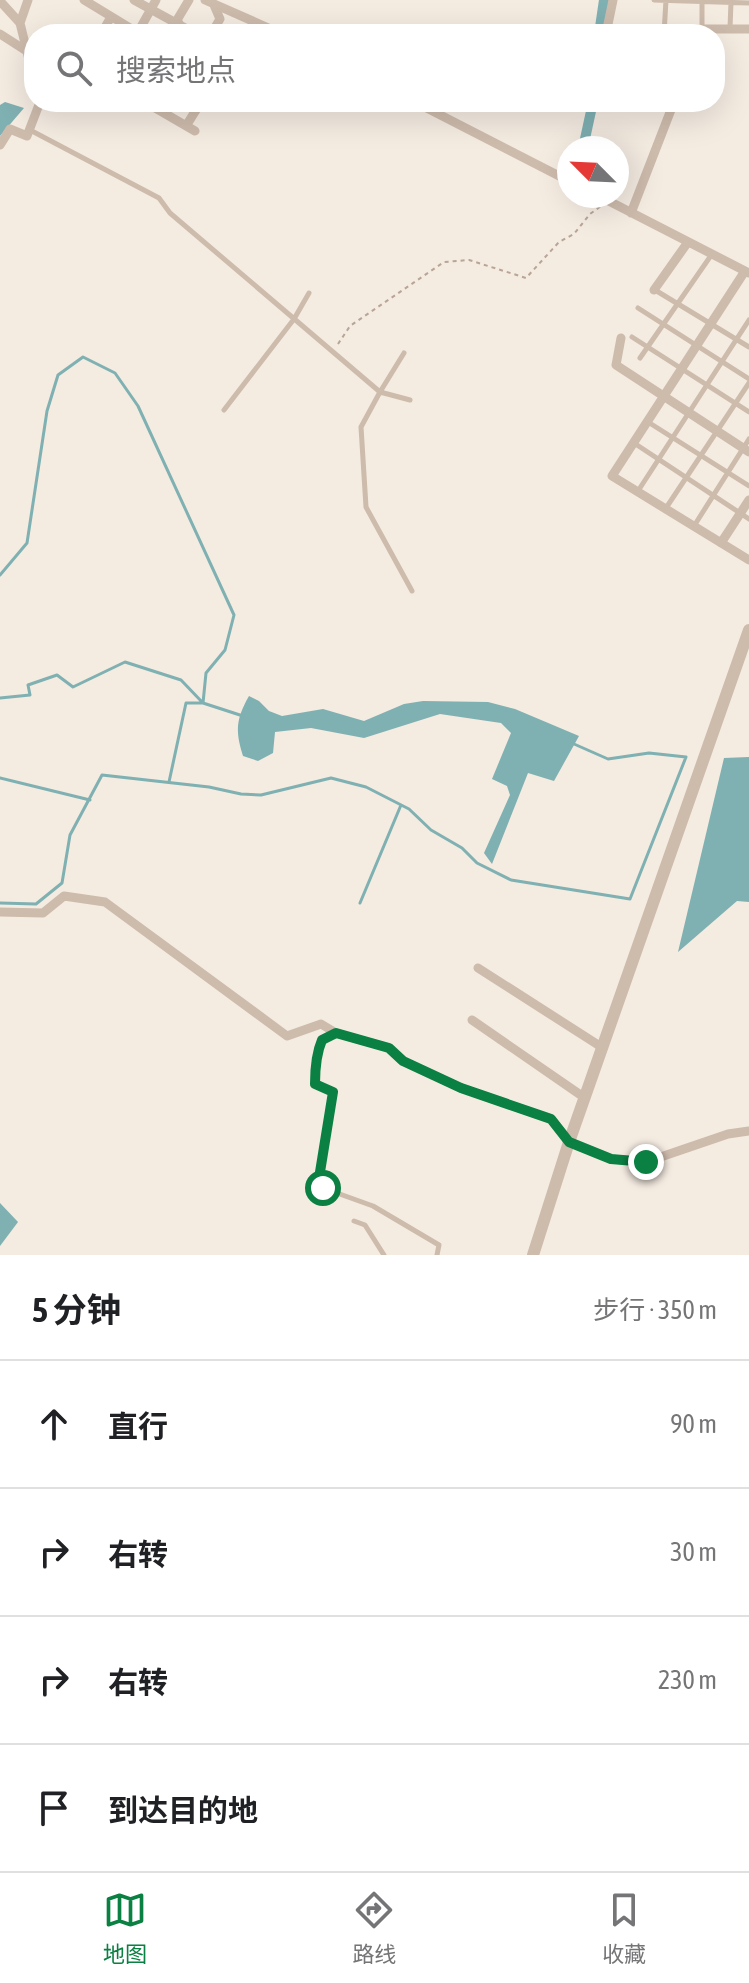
<!DOCTYPE html>
<html lang="zh">
<meta charset="utf-8">
<style>
body{margin:0;font-family:"Asap Condensed","Noto Sans SC",sans-serif;background:#f6f6f6;color:#202124}
.compass{position:absolute;left:557px;top:136px;width:72px;height:72px;border-radius:50%;background:#fff;box-shadow:0 8px 32px #0002;rotate:294deg}
.stop{position:absolute;width:24px;height:24px;margin:-18px;border:6px solid #0b8043;border-radius:50%;background:#fff}
.stop.end{background:#0b8043;border-color:#fff;box-shadow:0 2px 8px #0008}
.list{margin:0;padding:0;list-style:none}
h2{display:flex;justify-content:space-between;align-items:center;height:104px;margin:0;padding:0 32px;font-size:34px}
h2 small{font-size:26px;font-weight:400;color:#757577}
.list li{display:grid;grid-template-columns:52px 1fr auto;gap:24px;align-items:center;box-sizing:border-box;height:128px;padding:0 32px;border-top:2px solid #e0e0e0}
.list b{display:block;font-size:30px;white-space:nowrap}
.list em{font-size:26px;font-style:normal;color:#757577}
.icon{flex:none;width:44px;height:44px;fill:none;stroke:currentColor;stroke-width:2;stroke-linecap:round;stroke-linejoin:round}
.map{position:relative;flex:none;width:749px;height:1255px;overflow:hidden}
.search{position:absolute;background:#fff;box-shadow:0 8px 32px #0002;left:24px;right:24px;top:24px;height:88px;display:flex;align-items:center;gap:20px;box-sizing:border-box;padding:0 28px;border-radius:32px;color:#757577;font-size:30px}
.sheet{height:616px;background:#fff}
nav{display:flex;justify-content:space-around;align-items:center;box-sizing:border-box;height:112px;border-top:2px solid #e0e0e0;background:#fff;font-size:22px;color:#757577}
nav a{display:grid;justify-items:center;gap:4px}
nav .on{color:#0b8043}
.map>svg:first-child{display:block}
.water{fill:#7fb0b2}
.lines{fill:none;stroke-linecap:round;stroke-linejoin:round}
.stream{stroke:#7fb0b2;stroke-width:3}
.canal{stroke:#7fb0b2;stroke-width:10}
.path{stroke:#b9a596;stroke-width:2;stroke-dasharray:4 4;stroke-linecap:butt}
.service{stroke:#cdbbac;stroke-width:5}
.minor{stroke:#cdbbac;stroke-width:9}
.tertiary{stroke:#cdbbac;stroke-width:12}
.route{stroke:#0b8043;stroke-width:10}
</style>
<div class="map">
<svg width="749" height="1255" viewBox="0 0 749 1255">
<rect width="100%" height="100%" fill="#f4ebe1"/>
<path class="water" d="M5,102l19,6 -24,28v-31z
M249,696l10,5 10,10 13,5 41,-7 41,12 40,-17 19,-3 65,1 27,7 64,27 -25,45 -26,-8 -36,91 -8,-11 26,-58 -3,-9 -15,-7 19,-46 -10,-10 -61,-9 -76,24 -53,-10 -36,4 -2,21 -15,8 -15,-5c-8,-25 -7,-37 6,-60z
M749,757v145l-12,-1 -59,51 46,-194z
M0,1203l18,19 -18,24z"/>
<g class="lines">
<path class="stream" d="M0,575l27,-32 20,-132 11,-36 25,-18 32,16 23,33 96,209 -9,35 -19,23 -3,30 40,13
M0,698l30,-3 -2,-10 29,-10 16,12 52,-25 56,18 22,23h-17l-17,79
M0,778l90,22
M0,903l36,1 26,-21 8,-48 32,-60 107,12 32,7 20,1 70,-17 35,9 43,22 22,21 31,18 15,15 34,17 119,19 56,-142 -37,-4 -41,6 -34,-15
M360,903l41,-98"/>
<path class="canal" d="M599,34l5,-34
M583,148l10,-46"/>
<path class="path" d="M338,344l12,-18 94,-64 25,-2 57,18 33,-36 15,-8 16,-20 11,-8"/>
<path class="service" d="M654,0l95,3
M730,28l1,-26
M702,29v-28
M664,34l2,-34
M30,130l129,68 11,15 210,179 -19,35 5,80 46,84
M655,290l94,57
M638,308l111,71
M632,337l117,75
M404,353l-24,39 30,8
M640,358l72,-104
M224,410l70,-91 15,-26
M648,422l101,64
M634,443l115,76
M638,491l111,-171
M666,508l83,-125
M694,526l55,-87
M336,1033l-14,7c-6,14 -7,28 -7,44l18,8 -13,80 3,16 50,18 66,39 -2,10
M354,1221l11,4 19,30"/>
<path class="minor" d="M28,0l-8,23 14,57
M84,0l56,34
M134,0l62,34
M205,0l77,34
M613,0l-6,29h95l-2,5
M0,1l20,22
M702,29h47
M0,34l25,16 9,-1
M101,34l10,-17
M137,34l19,-34
M175,34l5,-9 -3,-5 12,-20
M211,34l9,-15 -6,-14
M145,102l50,29
M415,102l154,79
M186,126l15,-24
M0,145l10,-16 17,7 13,-34
M599,196l150,77
M631,213l43,-111
M745,271l-133,205 137,84
M654,290l34,-48
M621,338l-5,27 133,87
M721,543l28,-43
M0,912l43,1 21,-17 41,6 182,134 34,-12 15,9 53,15 14,13 58,27 90,31 18,23 42,17 35,3 82,-28 21,-3
M478,968l125,80
M472,1020l113,78"/>
<path class="tertiary" d="M533,1255l36,-113 180,-512"/>
</g>
<g class="lines">
<path class="route" d="M323,1188l-3,-16 13,-80 -18,-8c0,-16 1,-30 7,-44l14,-7 53,15 14,13 58,27 90,31 18,23 42,17 35,3"/>
</g>
</svg>
<svg class="compass" viewBox="-18 -18 36 36"><path d="M0-13l5 13h-10z" fill="#e53935"/><path d="M0 13l5-13h-10z" fill="#757577"/></svg>
<div class="stop" style="left:323px;top:1188px"></div>
<div class="stop end" style="left:646px;top:1162px"></div>
<div class="search"><svg class="icon" aria-label="search" viewBox="0 0 24 24"><circle cx="10" cy="10" r="6"/><path d="M15 15l6 6"/></svg>搜索地点</div>
</div>
<section class="sheet">
<h2>5 分钟<small>步行 · 350 m</small></h2>
<ul class="list">
<li><svg class="icon" aria-label="ahead" viewBox="0 0 24 24"><path d="M12 20V5M6 11l6-6 6 6"/></svg><div><b>直行</b></div><em>90 m</em></li>
<li><svg class="icon" aria-label="right" viewBox="0 0 24 24"><path d="M7 20v-9h11M14 6l5 5-5 5"/></svg><div><b>右转</b></div><em>30 m</em></li>
<li><svg class="icon" aria-label="right" viewBox="0 0 24 24"><path d="M7 20v-9h11M14 6l5 5-5 5"/></svg><div><b>右转</b></div><em>230 m</em></li>
<li><svg class="icon" aria-label="arrive" viewBox="0 0 24 24"><path d="M6 21V4h12l-3 4 3 4H6"/></svg><div><b>到达目的地</b></div></li>
</ul>
</section>
<nav>
<a class="on"><svg class="icon" aria-label="map" viewBox="0 0 24 24"><path d="M3 6l6-2 6 2 6-2v14l-6 2-6-2-6 2zM9 4v14M15 6v14"/></svg>地图</a>
<a><svg class="icon" aria-label="directions" viewBox="0 0 24 24"><path d="M12 3l9 9-9 9-9-9zM9 14v-3h6M13 9l2 2-2 2"/></svg>路线</a>
<a><svg class="icon" aria-label="saved" viewBox="0 0 24 24"><path d="M7 4h10v16l-5-4-5 4z"/></svg>收藏</a>
</nav>
